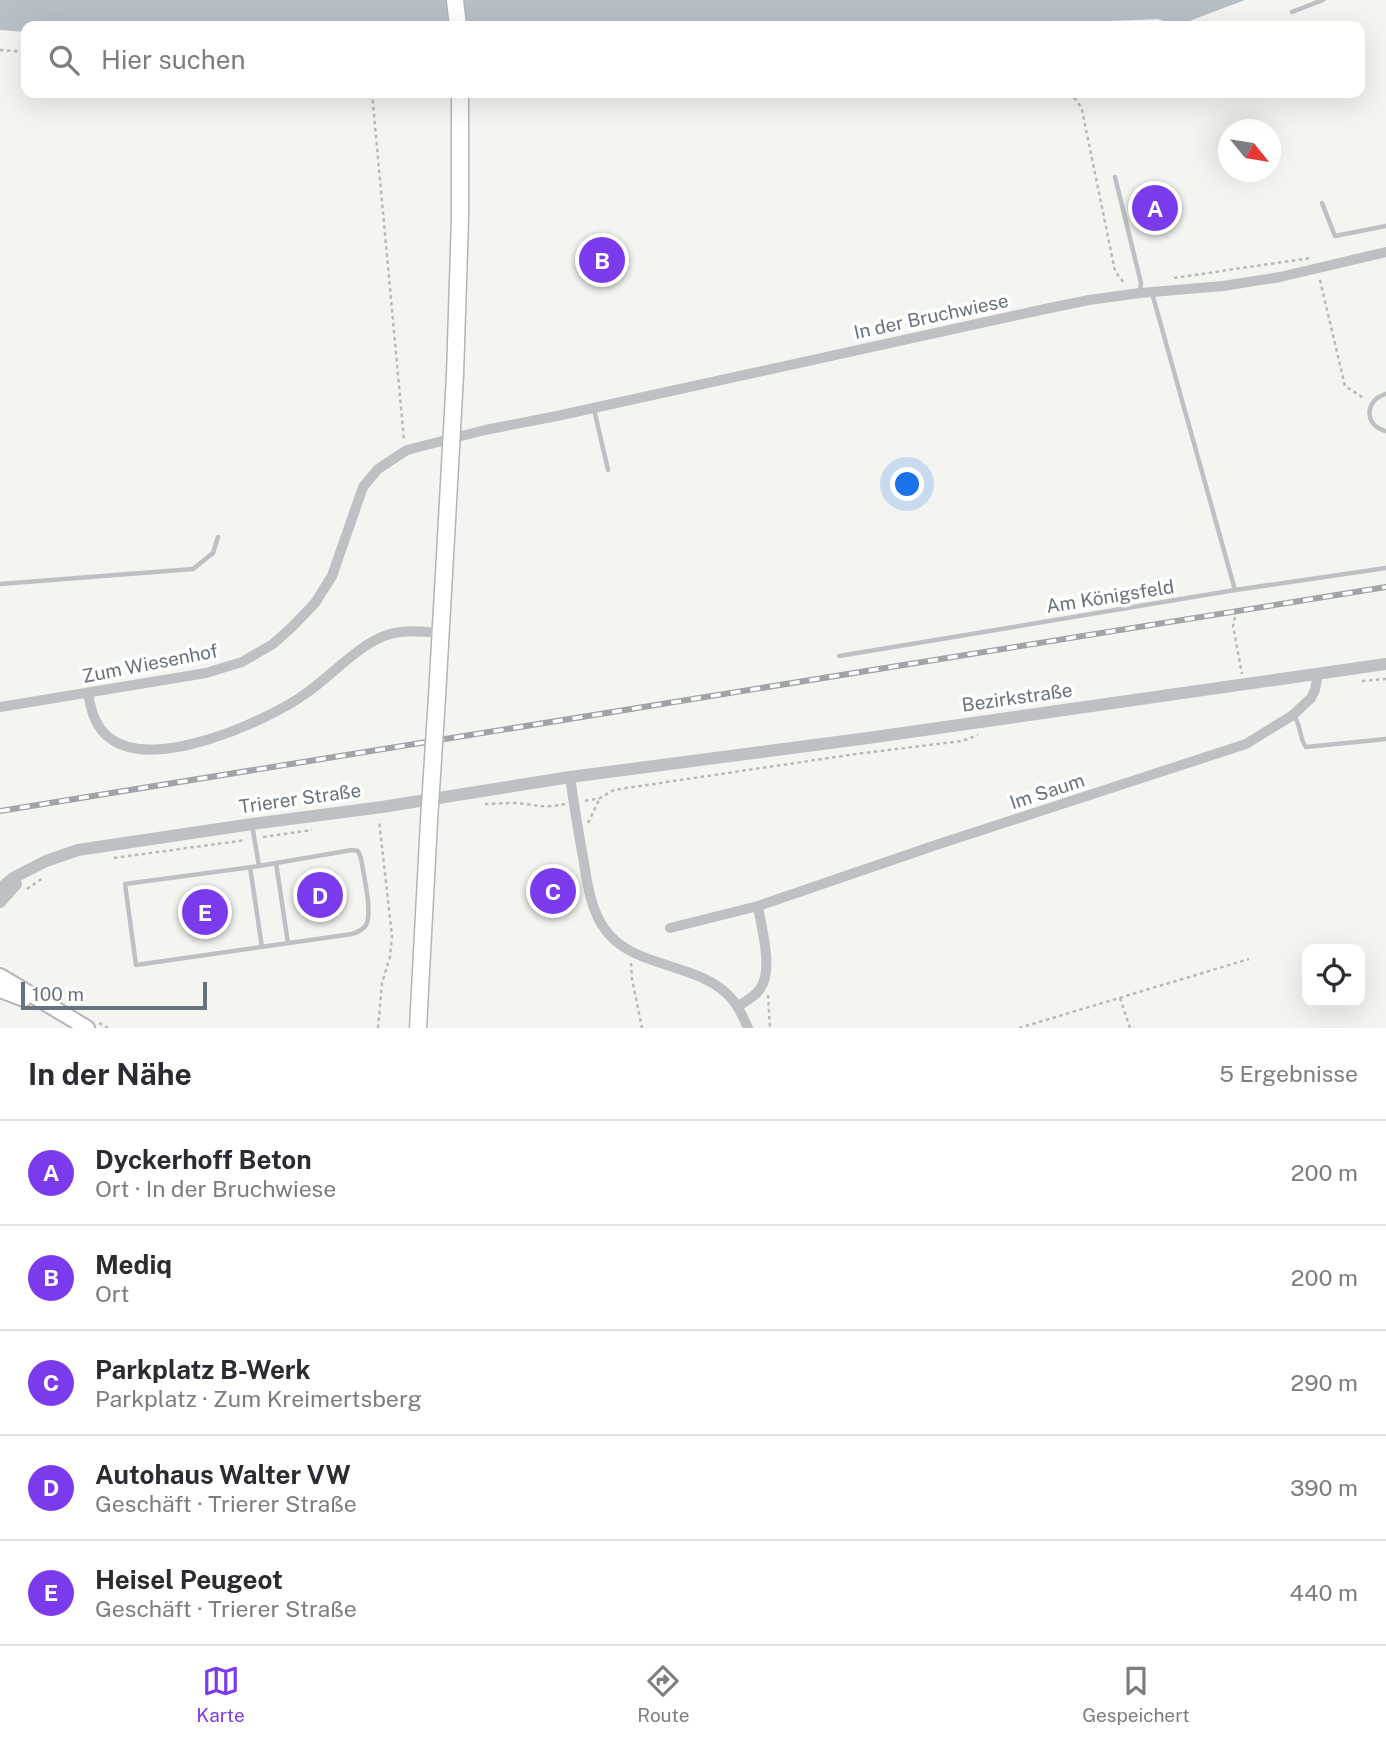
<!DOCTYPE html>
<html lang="de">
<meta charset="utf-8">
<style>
body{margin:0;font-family:"Public Sans",sans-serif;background:#f7f7f7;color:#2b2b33}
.controls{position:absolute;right:21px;bottom:21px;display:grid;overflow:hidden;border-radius:14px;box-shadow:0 7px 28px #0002}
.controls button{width:63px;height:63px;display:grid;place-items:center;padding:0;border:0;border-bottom:2px solid #e1e1e2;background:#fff;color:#2b2b33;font:35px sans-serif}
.compass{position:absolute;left:1218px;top:119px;width:63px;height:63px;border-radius:50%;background:#fff;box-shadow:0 7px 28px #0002;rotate:120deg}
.scale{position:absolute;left:21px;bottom:18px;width:186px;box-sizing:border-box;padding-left:7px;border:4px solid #66737e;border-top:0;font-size:19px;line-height:24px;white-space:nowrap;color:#66737e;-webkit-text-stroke:5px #fff;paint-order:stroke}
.you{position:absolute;left:908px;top:485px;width:24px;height:24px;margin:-18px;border:5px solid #fff;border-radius:50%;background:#1a73e8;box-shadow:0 0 0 10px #1a73e833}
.badge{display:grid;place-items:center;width:46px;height:46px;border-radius:50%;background:#7c3aed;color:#fff;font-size:23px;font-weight:700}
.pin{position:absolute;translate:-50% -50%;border:4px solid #fff;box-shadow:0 2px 7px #0006}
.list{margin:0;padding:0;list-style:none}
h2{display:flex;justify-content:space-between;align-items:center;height:91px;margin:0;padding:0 28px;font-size:30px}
h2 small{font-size:23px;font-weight:400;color:#7c7c81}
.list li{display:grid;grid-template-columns:46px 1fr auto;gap:21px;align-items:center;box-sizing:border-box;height:105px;padding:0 28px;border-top:2px solid #e1e1e2}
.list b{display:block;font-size:26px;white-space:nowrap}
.list p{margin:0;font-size:23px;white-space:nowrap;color:#7c7c81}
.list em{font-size:23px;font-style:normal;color:#7c7c81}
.icon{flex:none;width:38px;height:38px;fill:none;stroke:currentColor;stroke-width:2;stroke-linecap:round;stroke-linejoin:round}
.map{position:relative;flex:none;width:1386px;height:1028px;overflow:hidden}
.search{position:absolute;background:#fff;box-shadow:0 7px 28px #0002;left:21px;right:21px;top:21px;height:77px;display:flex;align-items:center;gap:18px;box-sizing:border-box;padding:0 24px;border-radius:14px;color:#7c7c81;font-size:26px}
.sheet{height:616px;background:#fff}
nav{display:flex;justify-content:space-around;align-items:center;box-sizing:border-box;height:98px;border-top:2px solid #e1e1e2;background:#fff;font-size:19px;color:#7c7c81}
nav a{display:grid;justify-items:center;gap:4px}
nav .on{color:#7c3aed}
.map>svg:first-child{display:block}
.water{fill:#b6c0c4}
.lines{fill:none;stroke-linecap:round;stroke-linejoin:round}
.secondary-casing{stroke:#b2b6ba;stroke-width:18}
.primary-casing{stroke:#b1b5b8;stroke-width:19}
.path{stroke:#b7babc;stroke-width:2.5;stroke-dasharray:3.5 3.5;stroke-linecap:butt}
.service{stroke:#bdc1c4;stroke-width:4.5}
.minor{stroke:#bdc1c4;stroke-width:10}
.tertiary{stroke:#bdc1c4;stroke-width:12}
.secondary{stroke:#fff;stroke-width:14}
.primary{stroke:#fff;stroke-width:16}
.rail-casing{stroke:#9fa4a9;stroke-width:6}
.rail{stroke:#fff;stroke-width:3.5;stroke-dasharray:10;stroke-linecap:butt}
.primary-bridge-casing{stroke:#b1b5b8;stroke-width:19;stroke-linecap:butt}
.primary-bridge{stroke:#fff;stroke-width:16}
.labels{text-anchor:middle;stroke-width:7;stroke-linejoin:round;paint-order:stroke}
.street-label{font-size:19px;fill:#66737e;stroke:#fff}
</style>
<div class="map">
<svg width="1386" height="1028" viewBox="0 0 1386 1028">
<rect width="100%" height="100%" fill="#f4f4f0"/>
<path class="water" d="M0,0h1245l-69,26 -18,-7 -71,3 -24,4h-1037v6l-26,-2z"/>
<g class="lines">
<defs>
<path id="secondary" d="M0,976l87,52
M0,990l24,9"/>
<path id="primary" d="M455,0l3,26
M455,375l5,-157v-125
M437,697l10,-177
M418,1028l11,-207"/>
</defs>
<use href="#secondary" class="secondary-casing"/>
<use href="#primary" class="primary-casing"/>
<path class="path" d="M0,50l26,2
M372,93l32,347
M505,93h7
M1069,93l9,9 4,8 33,161 9,12h2
M1174,278l136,-20
M1320,280l25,106 20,13
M1235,617l-2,9 9,48
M1362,681l24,-2
M585,801l15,-3 14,-8 19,-3 223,-33 106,-13 16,-6
M485,804c9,0 19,-1 29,-1 21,1 28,6 51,1
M588,823l12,-25
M263,837l49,-7
M114,858l132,-18
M27,889l17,-12
M631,963l1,16 10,49
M768,995l2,33
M1120,998l10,30
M99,1023l9,5
M378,1028l4,-45 8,-26 2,-21 -13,-116
M1019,1028l230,-69"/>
<path class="service" d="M1292,12l31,-12
M1115,177l26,106 -1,9
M1322,203l13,33 51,-10
M1152,293l83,297
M1386,394c-22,6 -22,32 0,37
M594,409l14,61
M0,584l193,-15 20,-16 5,-16
M839,656l396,-66 151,-22
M1294,716c8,11 5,23 12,31l80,-8
M252,825l7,41 -134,18 11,81 216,-31c6,-2 11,-4 14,-9 7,-13 -3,-52 -5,-67l-3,-7 -6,-1 -93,16
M276,863l12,80
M250,867l12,80"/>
<path class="minor" d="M88,693c3,17 7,35 23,46 44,32 155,-17 194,-45 25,-17 54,-50 82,-59 16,-6 36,-3 53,-2
M0,707l206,-34 36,-11 31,-18 19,-17 23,-24 17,-27 31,-89 15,-18 29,-19 78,-20 72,-14 488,-107 44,-9 51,-7 83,-7 57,-9 106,-25
M570,777c4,27 8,54 13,80 4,24 7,51 21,71 26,39 87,34 121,64 12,10 17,23 23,36
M670,928l88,-22 181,-62 307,-100 47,-29 18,-17 4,-8 3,-17
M738,1006c8,-5 17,-9 22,-17 14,-19 1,-62 -2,-83"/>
<path class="tertiary" d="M0,889l13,-11 33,-17 32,-11 174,-26 130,-17 188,-30 298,-39 518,-74
M0,902l16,-18"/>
<use href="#secondary" class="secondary"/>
<use href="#primary" class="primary"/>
<defs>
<path id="rail" d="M0,811l1386,-224"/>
</defs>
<use href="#rail" class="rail-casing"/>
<use href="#rail" class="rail"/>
<defs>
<path id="primary-bridge" d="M447,520l8,-145
M429,821l8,-124"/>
</defs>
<use href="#primary-bridge" class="primary-bridge-casing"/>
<use href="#primary-bridge" class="primary-bridge"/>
</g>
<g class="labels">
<g class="street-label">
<text transform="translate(931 316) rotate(-12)" y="7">In der Bruchwiese</text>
<text transform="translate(1110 596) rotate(-9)" y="7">Am Königsfeld</text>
<text transform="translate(150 663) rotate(-11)" y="7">Zum Wiesenhof</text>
<text transform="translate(1017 697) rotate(-8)" y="7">Bezirkstraße</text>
<text transform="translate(1047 791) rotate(-18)" y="7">Im Saum</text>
<text transform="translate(300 798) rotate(-8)" y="7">Trierer Straße</text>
</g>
</g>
</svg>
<div class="controls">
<button><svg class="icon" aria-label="locate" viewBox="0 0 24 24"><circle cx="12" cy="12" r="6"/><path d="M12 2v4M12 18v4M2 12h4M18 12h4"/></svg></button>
</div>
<svg class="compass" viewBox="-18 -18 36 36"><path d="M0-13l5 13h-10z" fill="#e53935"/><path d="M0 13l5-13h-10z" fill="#7c7c81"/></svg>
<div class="scale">100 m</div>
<div class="you"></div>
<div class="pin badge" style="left:1155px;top:208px">A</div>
<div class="pin badge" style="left:602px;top:260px">B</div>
<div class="pin badge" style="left:553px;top:891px">C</div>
<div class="pin badge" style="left:320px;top:895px">D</div>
<div class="pin badge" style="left:205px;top:912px">E</div>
<div class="search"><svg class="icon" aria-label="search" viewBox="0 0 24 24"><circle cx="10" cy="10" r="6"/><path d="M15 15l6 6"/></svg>Hier suchen</div>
</div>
<section class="sheet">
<h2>In der Nähe<small>5 Ergebnisse</small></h2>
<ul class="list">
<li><span class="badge">A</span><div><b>Dyckerhoff Beton</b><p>Ort · In der Bruchwiese</p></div><em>200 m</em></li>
<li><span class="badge">B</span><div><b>Mediq</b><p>Ort</p></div><em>200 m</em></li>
<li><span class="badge">C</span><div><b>Parkplatz B-Werk</b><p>Parkplatz · Zum Kreimertsberg</p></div><em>290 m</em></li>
<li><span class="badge">D</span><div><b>Autohaus Walter VW</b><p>Geschäft · Trierer Straße</p></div><em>390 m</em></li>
<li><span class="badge">E</span><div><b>Heisel Peugeot</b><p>Geschäft · Trierer Straße</p></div><em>440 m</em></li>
</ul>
</section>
<nav>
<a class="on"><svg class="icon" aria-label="map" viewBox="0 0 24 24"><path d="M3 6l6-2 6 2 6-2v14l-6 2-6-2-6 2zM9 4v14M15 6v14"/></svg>Karte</a>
<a><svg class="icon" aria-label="directions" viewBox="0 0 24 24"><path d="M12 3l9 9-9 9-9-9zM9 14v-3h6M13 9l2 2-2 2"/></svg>Route</a>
<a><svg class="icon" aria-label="saved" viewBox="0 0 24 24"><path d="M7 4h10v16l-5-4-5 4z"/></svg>Gespeichert</a>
</nav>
